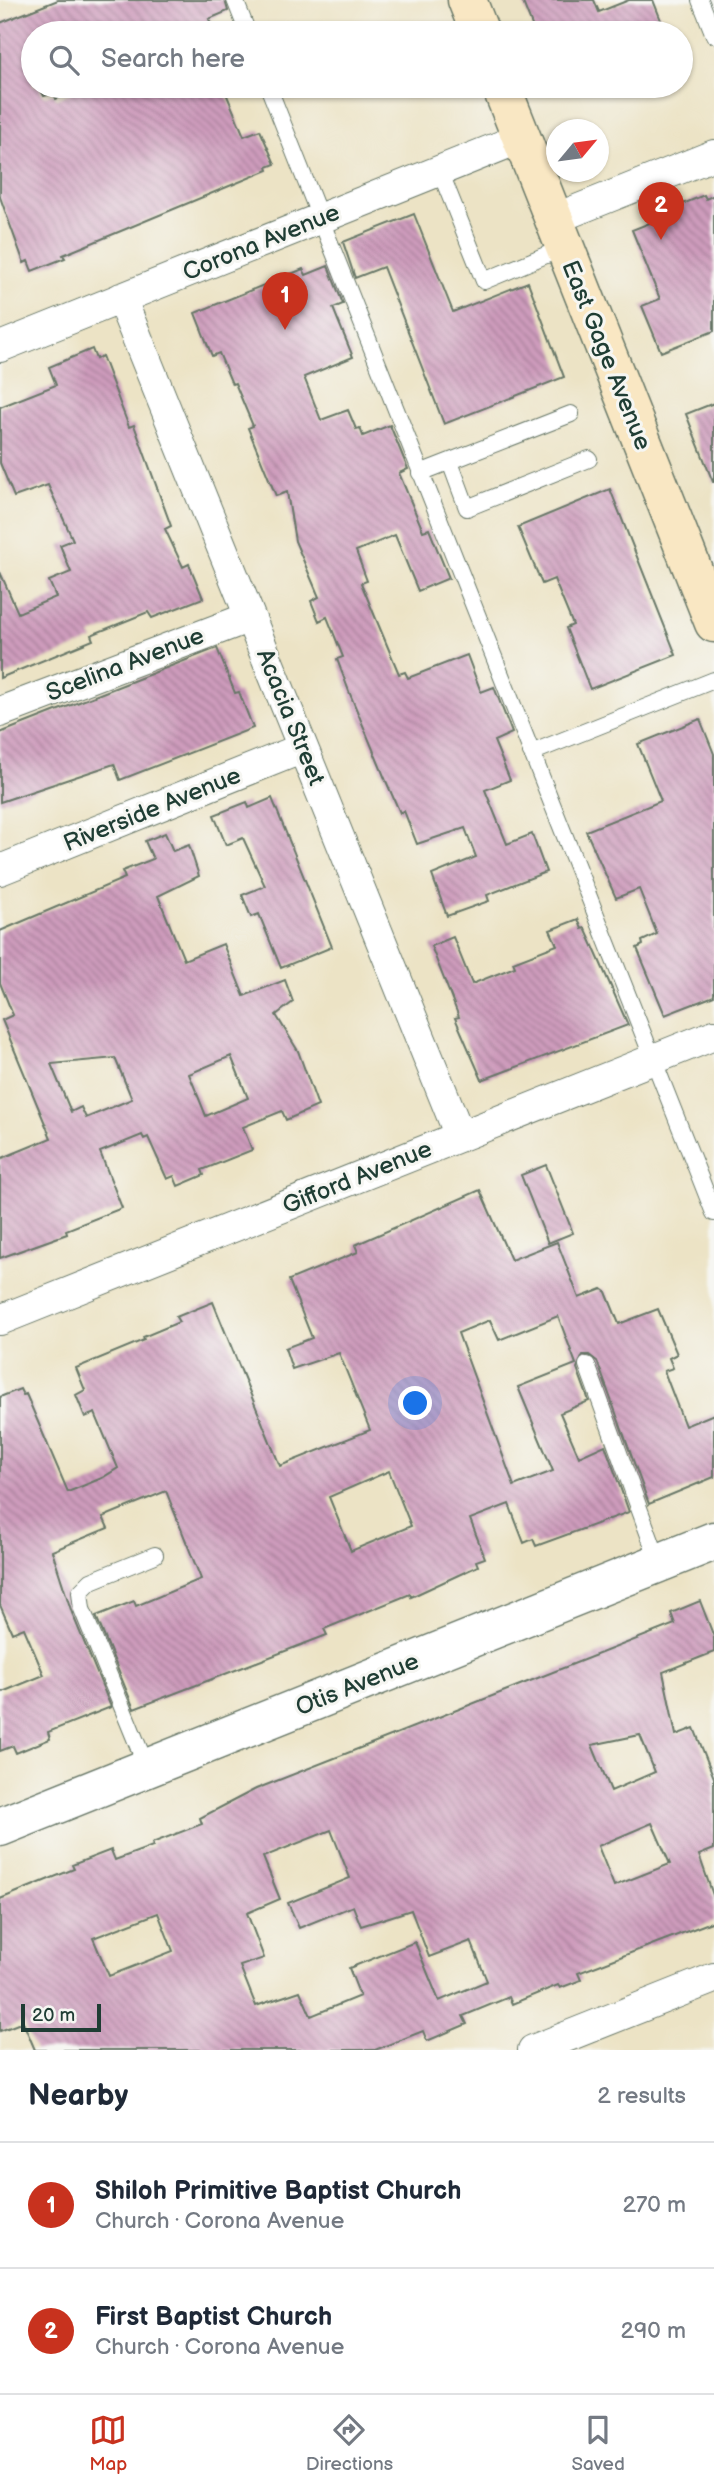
<!DOCTYPE html>
<meta charset="utf-8">
<style>
body{margin:0;font-family:"Balsamiq Sans",sans-serif;background:#f6f6f7;color:#1f2937}
.compass{position:absolute;left:546px;top:119px;width:63px;height:63px;border-radius:50%;background:#fff;box-shadow:0 2px 5px #0004;rotate:61deg}
.scale{position:absolute;left:21px;bottom:18px;width:80px;box-sizing:border-box;padding-left:7px;border:4px solid #1f3d34;border-top:0;font-size:19px;line-height:24px;white-space:nowrap;color:#1f3d34;-webkit-text-stroke:5px #f6f6f2;paint-order:stroke}
.you{position:absolute;left:416px;top:1404px;width:24px;height:24px;margin:-18px;border:5px solid #fff;border-radius:50%;background:#1a73e8;box-shadow:0 0 0 10px #1a73e833}
.badge{display:grid;place-items:center;width:46px;height:46px;border-radius:50%;background:#c8321e;color:#fff;font-size:23px;font-weight:700}
.pin{position:absolute;translate:-50% -58px;filter:drop-shadow(0 2px 4px #0008)}
.pin::after{content:'';position:absolute;top:37px;width:24px;height:21px;background:inherit;clip-path:polygon(0 0,100% 0,50% 100%)}
.list{margin:0;padding:0;list-style:none}
h2{display:flex;justify-content:space-between;align-items:center;height:91px;margin:0;padding:0 28px;font-size:30px}
h2 small{font-size:23px;font-weight:400;color:#747a83}
.list li{display:grid;grid-template-columns:46px 1fr auto;gap:21px;align-items:center;box-sizing:border-box;height:126px;padding:0 28px;border-top:2px solid #e0e1e3}
.list b{display:block;font-size:26px;white-space:nowrap}
.list p{margin:0;font-size:23px;white-space:nowrap;color:#747a83}
.list em{font-size:23px;font-style:normal;color:#747a83}
.icon{flex:none;width:38px;height:38px;fill:none;stroke:currentColor;stroke-width:2;stroke-linecap:round;stroke-linejoin:round}
.map{position:relative;flex:none;width:714px;height:2050px;overflow:hidden}
.search{position:absolute;background:#fff;box-shadow:0 2px 5px #0004;left:21px;right:21px;top:21px;height:77px;display:flex;align-items:center;gap:18px;box-sizing:border-box;padding:0 24px;border-radius:38px;color:#747a83;font-size:26px}
.sheet{height:343px;background:#fff}
nav{display:flex;justify-content:space-around;align-items:center;box-sizing:border-box;height:98px;border-top:2px solid #e0e1e3;background:#fff;font-size:19px;color:#747a83}
nav a{display:grid;justify-items:center;gap:4px}
nav .on{color:#c8321e}
.map>svg:first-child{display:block}
.building{fill:url(#building-back-hatch);fill-rule:evenodd}
.lines{fill:none;stroke-linecap:round;stroke-linejoin:round}
.service-casing{stroke:#677767;stroke-width:18}
.minor-casing{stroke:#677767;stroke-width:32}
.tertiary-casing{stroke:#677767;stroke-width:41}
.secondary-casing{stroke:#677767;stroke-width:41}
.service{stroke:#fff;stroke-width:16}
.minor{stroke:#fff;stroke-width:30}
.tertiary{stroke:#fff;stroke-width:38}
.secondary{stroke:#f9e7c3;stroke-width:38}
.labels{text-anchor:middle;stroke-width:6;stroke-linejoin:round;paint-order:stroke}
.street-label{font-size:24px;fill:#1f3d34;stroke:#f6f6f2}
</style>
<div class="map">
<svg width="714" height="2050" viewBox="0 0 714 2050">
<defs>
<pattern id="building-back-hatch" width="6" height="6" patternUnits="userSpaceOnUse" patternTransform="scale(1.75)"><rect width="6" height="6" fill="#ce9bbc"/><path d="M-1 5l2 2M0 0l6 6M5-1l2 2" fill="none" stroke="#a7809a"/></pattern>
</defs>
<rect width="100%" height="100%" fill="#f6f6f2"/>
<filter id="ink" filterUnits="userSpaceOnUse"><feTurbulence type="fractalNoise" baseFrequency=".0143" numOctaves="2"/><feDisplacementMap in="SourceGraphic" scale="14" xChannelSelector="R" yChannelSelector="G"/><feConvolveMatrix kernelMatrix="1 2 1 2 8 2 1 2 1" color-interpolation-filters="sRGB"/></filter>
<filter id="wash" filterUnits="userSpaceOnUse"><feTurbulence type="fractalNoise" baseFrequency=".00686" numOctaves="4" result="noise"/><feDisplacementMap in="SourceGraphic" scale="28" xChannelSelector="R" yChannelSelector="G"/><feGaussianBlur stdDeviation="1.57" result="paint"/><feColorMatrix in="noise" values="0 0 0 0 0 0 0 0 0 0 0 0 0 0 0 0 0 1.4 0 .05"/><feComposite in="paint" operator="in"/></filter>
<g filter="url(#wash)">
<rect width="100%" height="100%" fill="#ece3c5"/>
<g id="blocks">
<path class="building" d="M58,0h167l3,11 -19,8 6,14h-182v53h6l5,10 10,-3 2,6 32,-13h135l21,50 16,-6 15,34 -8,3 1,3 -205,85 2,3 -33,13 -4,-10 -4,2 -24,-66v-174z
M522,0h72l5,12 30,-12h24l13,33h-131z
M704,195l2,4 8,-4v136l-53,21 -19,-46 18,-7 -28,-69 33,-13 -1,-5z
M414,214l39,98 75,-30 36,95 -120,47 -61,-157 -28,11 -12,-36z
M328,266l15,38 -10,4 20,49 -49,20 17,43 27,-10 8,19 4,-1 3,8 27,-11 18,44 -9,4 24,58 6,-2 20,49 -31,13 -23,-56 -39,16 11,30 -6,2 38,91 6,-2 3,6 59,-23 14,37 13,-5 18,46 -18,8 16,39 -25,10 22,54 25,-10 14,38 -59,23 2,6 -42,15 -15,-41 44,-18 -11,-29 -48,16 -13,-33 -4,2 -14,-32 -36,-87 -13,-35 6,-2 -16,-40 -8,4 -8,-20 8,-4 -24,-56 -8,-49 -11,4 -28,-68 5,-2 -18,-43 -3,1 -13,-31 -7,3 -17,-43 108,-44 3,6z
M92,349l4,10 6,-3 27,71 5,-2 37,101 -6,3 18,38 6,-3 14,34 -51,20 -4,-6 -57,23 2,5 -93,38v-106l18,41 38,-16 -7,-16 22,-9 -11,-27 13,-5 -25,-55 -34,12 -14,-34v-56l56,-22 -7,-18z
M714,403v79h-1l-27,-68z
M610,489l66,166 -86,34 -24,-61 7,-3 -19,-46 -12,5 -24,-57z
M217,648l18,45 4,-1 14,36 -133,52 -6,-16 -114,38v-69z
M700,719l14,35v242l-49,19 -28,-67 6,-3 -1,-4 15,-7 -18,-45 -23,9 -30,-67 75,-30 -23,-57z
M272,798l60,149 -51,21 -22,-54 -8,3 -9,-22 23,-9 -22,-48 -17,7 -12,-30 33,-13 2,6z
M165,833l8,18 16,-6 10,31 -41,20 26,64 39,-16 21,52 41,-16 8,22 -17,13 22,36 20,55 -32,14 -4,-9 -39,16 9,23 -50,20 2,5 -26,11 -4,-10 -7,3 -19,-42 -4,2 -2,-4 -42,17 22,56 -56,22 1,4 -67,24v-99l51,-21 -49,-118 11,-5 -13,-32v-52l125,-53 -3,-7 31,-12 -8,-18zM231,1056l17,42 -42,18 -17,-42zM115,1058l17,41 -46,19 -5,-11 -10,5 -20,-48z
M578,919l4,10 3,-1 43,97 -146,55 -27,-62 4,-1 -28,-71 22,-9 19,47 43,-17 -2,-5 44,-17 -7,-15z
M546,1165l27,68 -25,10 -27,-68z
M480,1190l31,70 46,-18 22,56 23,-9 4,3 13,32 39,-15 19,45 -8,4 4,10 -9,3 21,55 29,-12v63l-65,27 -52,-143 -8,-6h-6l-6,13 12,33 -29,12 19,44 26,-12 24,67 -93,34 -3,-7 -9,4 -15,-39 -39,15 15,39 -9,3 2,5 -67,31 -1,-3 -86,35 3,6 -193,74 -38,-93 38,-15 2,5 65,-27 -35,-88 -63,26 5,11 -56,23 20,62 39,94 -63,25 2,7 -34,14 -3,-7 -13,5v-58l44,-18 -20,-47 -12,5 -12,-28v-208l20,-8 3,6 3,-1 42,98 34,-14 16,-10 -23,-55 -10,4 -9,-22 9,-5 -9,-22 68,-28 -1,-3 36,-15 -3,-5 37,-15 67,164 90,-36 -31,-77 -47,16 -7,-21 27,-10 -23,-58 69,-28 -3,-7zM558,1316l18,48 -58,23 35,84 -39,15 -56,-153 32,-13 9,20zM389,1471l22,55 -60,25 -22,-54z
M700,1601l14,36v15l-51,20 13,63 18,-7 20,50v71l-15,6 15,43v23l-136,52 3,7 -21,8 -2,-3 -46,19 -3,-7 -46,19 4,8 -40,17 -4,-10 -48,19h-340l-12,-28 -23,9v-132l74,-30 -2,-4 39,-15 4,10 38,-14 -1,-3 50,-19 -2,-6 56,-29 419,-165 -4,-11zM640,1735l15,37 -44,19 -19,-46zM652,1823l18,41 -56,22 -16,-40zM331,1830l19,48 -62,25 11,25 54,-22 8,20 50,-16 18,47 42,-16 16,40 -48,20 -24,-59 -66,26 11,28 -49,20 -11,-25 -44,15 -16,-40 24,-8 -17,-45 33,-14 -17,-42zM158,1913l15,38 -64,25 -16,-38z"/>
</g>
</g>
<g filter="url(#ink)">
<use href="#blocks" fill-opacity="0" stroke="#677767" stroke-width="2"/>
<g class="lines">
<defs>
<path id="service" d="M235,0l13,33
M700,0l14,35
M268,86l446,1127
M440,171l44,110 81,-34
M450,462l17,46 122,-49
M420,473l151,-59
M531,753l183,-73
M587,1365l72,198
M147,1768l-65,-159 -2,-17 11,-11 64,-26"/>
<path id="minor" d="M554,219l160,-64
M121,298l339,838
M0,347l521,-209
M0,712l250,-95
M0,870l303,-122
M0,1320l714,-285
M533,2050l181,-72"/>
<path id="tertiary" d="M0,1827l714,-286"/>
<path id="secondary" d="M467,0l13,33
M501,86l213,537"/>
</defs>
<use href="#service" class="service-casing"/>
<use href="#minor" class="minor-casing"/>
<use href="#tertiary" class="tertiary-casing"/>
<use href="#secondary" class="secondary-casing"/>
<use href="#service" class="service"/>
<use href="#minor" class="minor"/>
<use href="#tertiary" class="tertiary"/>
<use href="#secondary" class="secondary"/>
</g>
</g>
<g class="labels">
<g class="street-label">
<text transform="translate(261 242) rotate(-22)" y="8">Corona Avenue</text>
<text transform="translate(607 355) rotate(68)" y="8">East Gage Avenue</text>
<text transform="translate(125 664) rotate(-21)" y="8">Scelina Avenue</text>
<text transform="translate(291 717) rotate(68)" y="8">Acacia Street</text>
<text transform="translate(152 809) rotate(-22)" y="8">Riverside Avenue</text>
<text transform="translate(357 1177) rotate(-22)" y="8">Gifford Avenue</text>
<text transform="translate(357 1684) rotate(-22)" y="8">Otis Avenue</text>
</g>
</g>
</svg>
<svg class="compass" viewBox="-18 -18 36 36"><path d="M0-13l5 13h-10z" fill="#e53935"/><path d="M0 13l5-13h-10z" fill="#747a83"/></svg>
<div class="scale">20 m</div>
<div class="you"></div>
<div class="pin badge" style="left:285px;top:330px">1</div>
<div class="pin badge" style="left:661px;top:240px">2</div>
<div class="search"><svg class="icon" aria-label="search" viewBox="0 0 24 24"><circle cx="10" cy="10" r="6"/><path d="M15 15l6 6"/></svg>Search here</div>
</div>
<section class="sheet">
<h2>Nearby<small>2 results</small></h2>
<ul class="list">
<li><span class="badge">1</span><div><b>Shiloh Primitive Baptist Church</b><p>Church · Corona Avenue</p></div><em>270 m</em></li>
<li><span class="badge">2</span><div><b>First Baptist Church</b><p>Church · Corona Avenue</p></div><em>290 m</em></li>
</ul>
</section>
<nav>
<a class="on"><svg class="icon" aria-label="map" viewBox="0 0 24 24"><path d="M3 6l6-2 6 2 6-2v14l-6 2-6-2-6 2zM9 4v14M15 6v14"/></svg>Map</a>
<a><svg class="icon" aria-label="directions" viewBox="0 0 24 24"><path d="M12 3l9 9-9 9-9-9zM9 14v-3h6M13 9l2 2-2 2"/></svg>Directions</a>
<a><svg class="icon" aria-label="saved" viewBox="0 0 24 24"><path d="M7 4h10v16l-5-4-5 4z"/></svg>Saved</a>
</nav>
